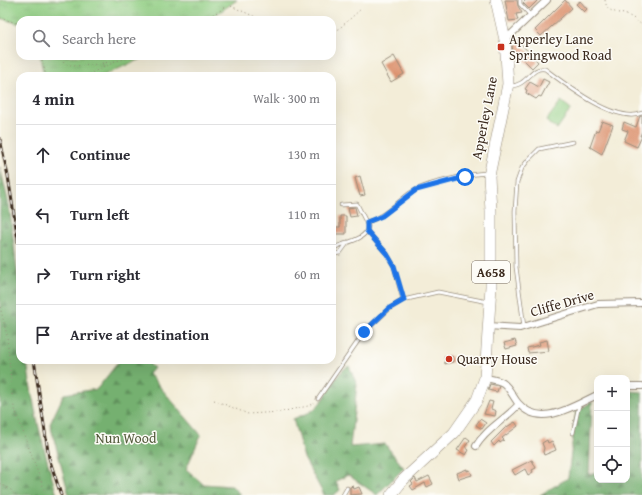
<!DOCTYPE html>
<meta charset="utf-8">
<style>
body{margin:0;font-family:"Gentium Book Plus",serif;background:#f2f2f3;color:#2b2b33}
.controls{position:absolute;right:12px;bottom:12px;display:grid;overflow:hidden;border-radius:8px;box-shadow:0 4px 16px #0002}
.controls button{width:36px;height:36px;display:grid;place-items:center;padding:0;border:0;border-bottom:1px solid #e1e1e2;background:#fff;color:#2b2b33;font:20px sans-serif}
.stop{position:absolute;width:12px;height:12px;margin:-9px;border:3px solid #1a73e8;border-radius:50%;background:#fff}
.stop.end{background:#1a73e8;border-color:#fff;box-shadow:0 1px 4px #0008}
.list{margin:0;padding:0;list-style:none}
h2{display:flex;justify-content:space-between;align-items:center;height:52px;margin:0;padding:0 16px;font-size:17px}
h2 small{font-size:13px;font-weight:400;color:#7c7c81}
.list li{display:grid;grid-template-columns:26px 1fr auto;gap:12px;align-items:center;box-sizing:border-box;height:60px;padding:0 16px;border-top:1px solid #e1e1e2}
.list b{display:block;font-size:15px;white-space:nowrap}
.list em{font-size:13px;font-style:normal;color:#7c7c81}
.icon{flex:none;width:22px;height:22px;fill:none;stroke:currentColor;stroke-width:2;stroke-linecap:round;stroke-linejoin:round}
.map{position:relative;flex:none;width:642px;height:495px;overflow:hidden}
.search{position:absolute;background:#fff;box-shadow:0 4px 16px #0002;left:16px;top:16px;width:320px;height:44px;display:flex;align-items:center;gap:10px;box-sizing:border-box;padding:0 14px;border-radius:12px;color:#7c7c81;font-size:15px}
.panel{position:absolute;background:#fff;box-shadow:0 4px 16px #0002;left:16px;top:72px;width:320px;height:292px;border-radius:12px}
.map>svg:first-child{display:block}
.grass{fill:url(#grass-tufts);stroke:#667c50}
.forest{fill:url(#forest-firs);stroke:#586d47}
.garden{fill:#90cd82;stroke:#667c50}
.building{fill:#dc926e}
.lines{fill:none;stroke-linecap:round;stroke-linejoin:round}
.service-casing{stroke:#978c7b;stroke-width:4.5}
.minor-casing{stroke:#978c7b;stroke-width:8}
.trunk-casing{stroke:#978c7b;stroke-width:12}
.path{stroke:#978c7b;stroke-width:1;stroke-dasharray:1 3;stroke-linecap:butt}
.service{stroke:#fff;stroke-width:3}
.minor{stroke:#fff;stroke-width:6}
.trunk{stroke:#fff;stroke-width:11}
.rail-casing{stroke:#3b2a1e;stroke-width:3}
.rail{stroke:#fdfcf7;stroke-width:1.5;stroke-dasharray:4.5;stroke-linecap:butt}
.route{stroke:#1a73e8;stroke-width:5}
.poi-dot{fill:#c8321e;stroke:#fdfcf7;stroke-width:1.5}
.labels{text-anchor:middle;stroke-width:3;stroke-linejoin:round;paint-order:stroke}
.shield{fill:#fdfcf7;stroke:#75695f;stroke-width:1}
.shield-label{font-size:13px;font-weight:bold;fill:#3b2a1e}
.poi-label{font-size:14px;fill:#3b2a1e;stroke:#fdfcf7;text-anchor:start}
.street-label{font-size:14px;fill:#3b2a1e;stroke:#fdfcf7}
.park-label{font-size:14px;fill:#545b3c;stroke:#fdfcf7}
</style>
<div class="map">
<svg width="642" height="495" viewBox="0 0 642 495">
<defs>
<pattern id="grass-tufts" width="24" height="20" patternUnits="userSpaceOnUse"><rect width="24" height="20" fill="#90cd82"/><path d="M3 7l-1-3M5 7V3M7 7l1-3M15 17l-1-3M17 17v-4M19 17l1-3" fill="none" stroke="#7db070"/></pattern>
<pattern id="forest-firs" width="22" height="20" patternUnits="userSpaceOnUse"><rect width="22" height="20" fill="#74b070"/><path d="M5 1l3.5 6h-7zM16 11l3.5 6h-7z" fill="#608f5b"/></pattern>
</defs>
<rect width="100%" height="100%" fill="#fdfcf7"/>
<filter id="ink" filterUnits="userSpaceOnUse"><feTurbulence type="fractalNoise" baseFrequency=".025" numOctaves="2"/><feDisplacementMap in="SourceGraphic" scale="8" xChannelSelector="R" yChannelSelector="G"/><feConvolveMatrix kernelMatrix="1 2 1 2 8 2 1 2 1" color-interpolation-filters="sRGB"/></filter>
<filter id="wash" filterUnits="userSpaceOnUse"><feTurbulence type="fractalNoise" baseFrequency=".012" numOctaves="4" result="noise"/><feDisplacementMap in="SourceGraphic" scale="16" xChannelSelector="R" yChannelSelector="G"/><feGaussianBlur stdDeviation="0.9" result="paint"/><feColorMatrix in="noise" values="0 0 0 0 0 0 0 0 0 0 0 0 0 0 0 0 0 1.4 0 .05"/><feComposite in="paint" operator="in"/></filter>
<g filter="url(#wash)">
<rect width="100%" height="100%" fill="#f3edd8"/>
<path class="grass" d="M0,0h237l-29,20h-188v4l-20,-6z
M40,56h107l-45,20h-58z"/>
<path class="forest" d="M0,167l9,38 11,90v65h7c5,46 17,90 30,135h-57z
M120,360h25l9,8 -5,6 52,61 -15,34 17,15 29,2 9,9h-172l-19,-71 14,-30 33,-5z
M349,366l8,19 -7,62 35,-3 19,24 -27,27 -29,-20 -12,6 4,9 -6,5h-10l-20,-37 -11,-39c6,-3 15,-5 20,-9 15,-11 21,-37 36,-44z
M629,391l13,1v103h-102l28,-17 8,-67 16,-9 -3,73 8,-2v7h30z"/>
<path class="garden" d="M561,101l10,8 -14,20 -11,-8z"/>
<g id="blocks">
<path class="building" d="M505,0h12l1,6 4,7 -6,1 2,6 -9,1z
M526,0h12l-9,9 -6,-6z
M565,0l7,8 -31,28 -6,-6z
M580,1l7,8 -3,3 -8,-8z
M521,37l4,4 -4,3 17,18 -6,6 -17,-17 -2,2 -1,-8z
M394,56l10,18 -13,8 -10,-18z
M543,79l6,3 -8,15 -2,-1 -3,3 -10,-6 1,-3 -2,-1 5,-7 9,5z
M640,116h2v15l-2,5h2l-5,11 -13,-6 4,-10 -6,-2 2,-7 12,5z
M602,121l11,4 -11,29 -12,-7 6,-17 2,1z
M360,176l5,19 -5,1 -5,-18z
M355,207l2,9 -7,1 -2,-9z
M340,216h6v18h-14v-7h8z
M515,340l2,6 -11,3 -2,-6z
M547,340l2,11 -21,2 -1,-5 13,-3 -1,-3z
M449,355v2l3,-1 1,6 -8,2 -1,-8z
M490,384l9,2 -2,6 -9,-2z
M489,401l4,1 -2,7 5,2 -1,5 -11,-2z
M480,419l6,4 -4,6 -6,-4z
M515,422l3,4 -16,12 2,2 -4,3 -1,-2 -5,5 -3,-4 14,-14z
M466,437l4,3 -5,7 4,3 -3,5 -9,-5z
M547,440l1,3 4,-2 4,9 -12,5 -1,-3 1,-4 -2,-5z
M532,460l4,8 -4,2 1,2 -5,3 -3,-6 -10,6 -3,-5z
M467,469v2l3,-1 2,5 -13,4 -2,-6z
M429,476l4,8 -6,3 -2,-4 -12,7 -3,-4 3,-2 -2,-2 4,-4 2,4z
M353,486l1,3 5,-2 3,7 -12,1v-8z"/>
</g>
</g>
<g filter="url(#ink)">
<use href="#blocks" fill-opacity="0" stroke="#978c7b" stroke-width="1"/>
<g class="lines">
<defs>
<path id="service" d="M520,0v4l11,12
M510,86c18,0 21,-20 35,-17 20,15 72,56 97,44
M341,205l16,-1 11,22c-1,13 -20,16 -30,20l-4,2v6l6,-1 8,-11
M367,222c17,-5 28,-18 43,-29 15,-10 59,-19 77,-20
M367,231l20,23 7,12 9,34
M524,327l-8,-60 -1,-56 2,-29 5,-14 7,-9 10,-10 34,-7
M318,399l47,-68 24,-22 14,-9 35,-8 50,10
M573,433l6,-28
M343,495l4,-7"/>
<path id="minor" d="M505,40l42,-40
M488,326l32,2 78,-24 44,-1
M485,378c5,1 13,2 18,5 6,4 10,14 15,20 22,26 55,3 79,-8
M627,386h15
M476,446c10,-17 30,-27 43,-42"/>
<path id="trunk" d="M391,495l12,-15 51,-47 23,-33 8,-22 6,-92v-75l-2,-35 19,-92 -3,-44 -9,-40"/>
</defs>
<use href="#service" class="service-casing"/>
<use href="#minor" class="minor-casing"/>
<use href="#trunk" class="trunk-casing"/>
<path class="path" d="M605,0c2,15 14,11 24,16 5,2 9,6 13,9
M231,6l31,14
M0,18l20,6
M202,20l19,-10 10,-10
M332,35l29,-26
M41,56l5,20
M58,56l7,8 10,2 18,-1 49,-9
M85,76l32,-15
M0,307l7,28 6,69 33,91
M214,400l34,14 32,-2 28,-6 6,-3
M0,484l11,6 4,5"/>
<use href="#service" class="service"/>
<use href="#minor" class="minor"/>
<use href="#trunk" class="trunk"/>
<defs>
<path id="rail" d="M0,139l8,37 12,77
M34,360l15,98 12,37"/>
</defs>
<use href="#rail" class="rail-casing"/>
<use href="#rail" class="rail"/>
</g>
</g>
<g class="lines" filter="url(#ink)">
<path class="route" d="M364,332l24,-23 16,-9 -10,-34 -7,-12 -20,-23v-9l15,-6 34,-26 49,-13"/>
</g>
<g class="poi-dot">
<rect x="497" y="43" width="8" height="8" rx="2"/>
<circle cx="449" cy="359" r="4"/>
</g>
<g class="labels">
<rect class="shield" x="472" y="261" width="38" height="22" rx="3"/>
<g class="shield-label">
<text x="491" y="277">A658</text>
</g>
<g class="poi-label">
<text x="509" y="44">Apperley Lane<tspan x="509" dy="16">Springwood Road</tspan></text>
<text x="457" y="364">Quarry House</text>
</g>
<g class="street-label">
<text transform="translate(484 118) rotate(-79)" y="5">Apperley Lane</text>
<text transform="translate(562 303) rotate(-16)" y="5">Cliffe Drive</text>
</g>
<g class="park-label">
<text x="126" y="443">Nun Wood</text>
</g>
</g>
</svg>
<div class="controls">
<button>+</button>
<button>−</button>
<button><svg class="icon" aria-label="locate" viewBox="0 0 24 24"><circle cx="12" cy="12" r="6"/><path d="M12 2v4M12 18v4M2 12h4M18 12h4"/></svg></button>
</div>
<div class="stop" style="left:465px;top:177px"></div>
<div class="stop end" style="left:364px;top:332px"></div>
<div class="search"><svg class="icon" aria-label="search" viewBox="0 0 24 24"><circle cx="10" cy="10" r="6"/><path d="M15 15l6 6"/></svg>Search here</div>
<section class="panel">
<h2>4 min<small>Walk · 300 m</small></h2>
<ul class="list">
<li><svg class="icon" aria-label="ahead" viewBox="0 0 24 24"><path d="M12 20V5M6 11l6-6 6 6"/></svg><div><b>Continue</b></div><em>130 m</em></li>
<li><svg class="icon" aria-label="left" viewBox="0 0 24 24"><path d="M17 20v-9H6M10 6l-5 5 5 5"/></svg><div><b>Turn left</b></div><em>110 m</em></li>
<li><svg class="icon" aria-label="right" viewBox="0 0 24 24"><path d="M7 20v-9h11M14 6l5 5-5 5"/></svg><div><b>Turn right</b></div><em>60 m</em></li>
<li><svg class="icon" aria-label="arrive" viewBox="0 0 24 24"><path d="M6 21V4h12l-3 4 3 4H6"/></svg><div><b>Arrive at destination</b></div></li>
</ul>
</section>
</div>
